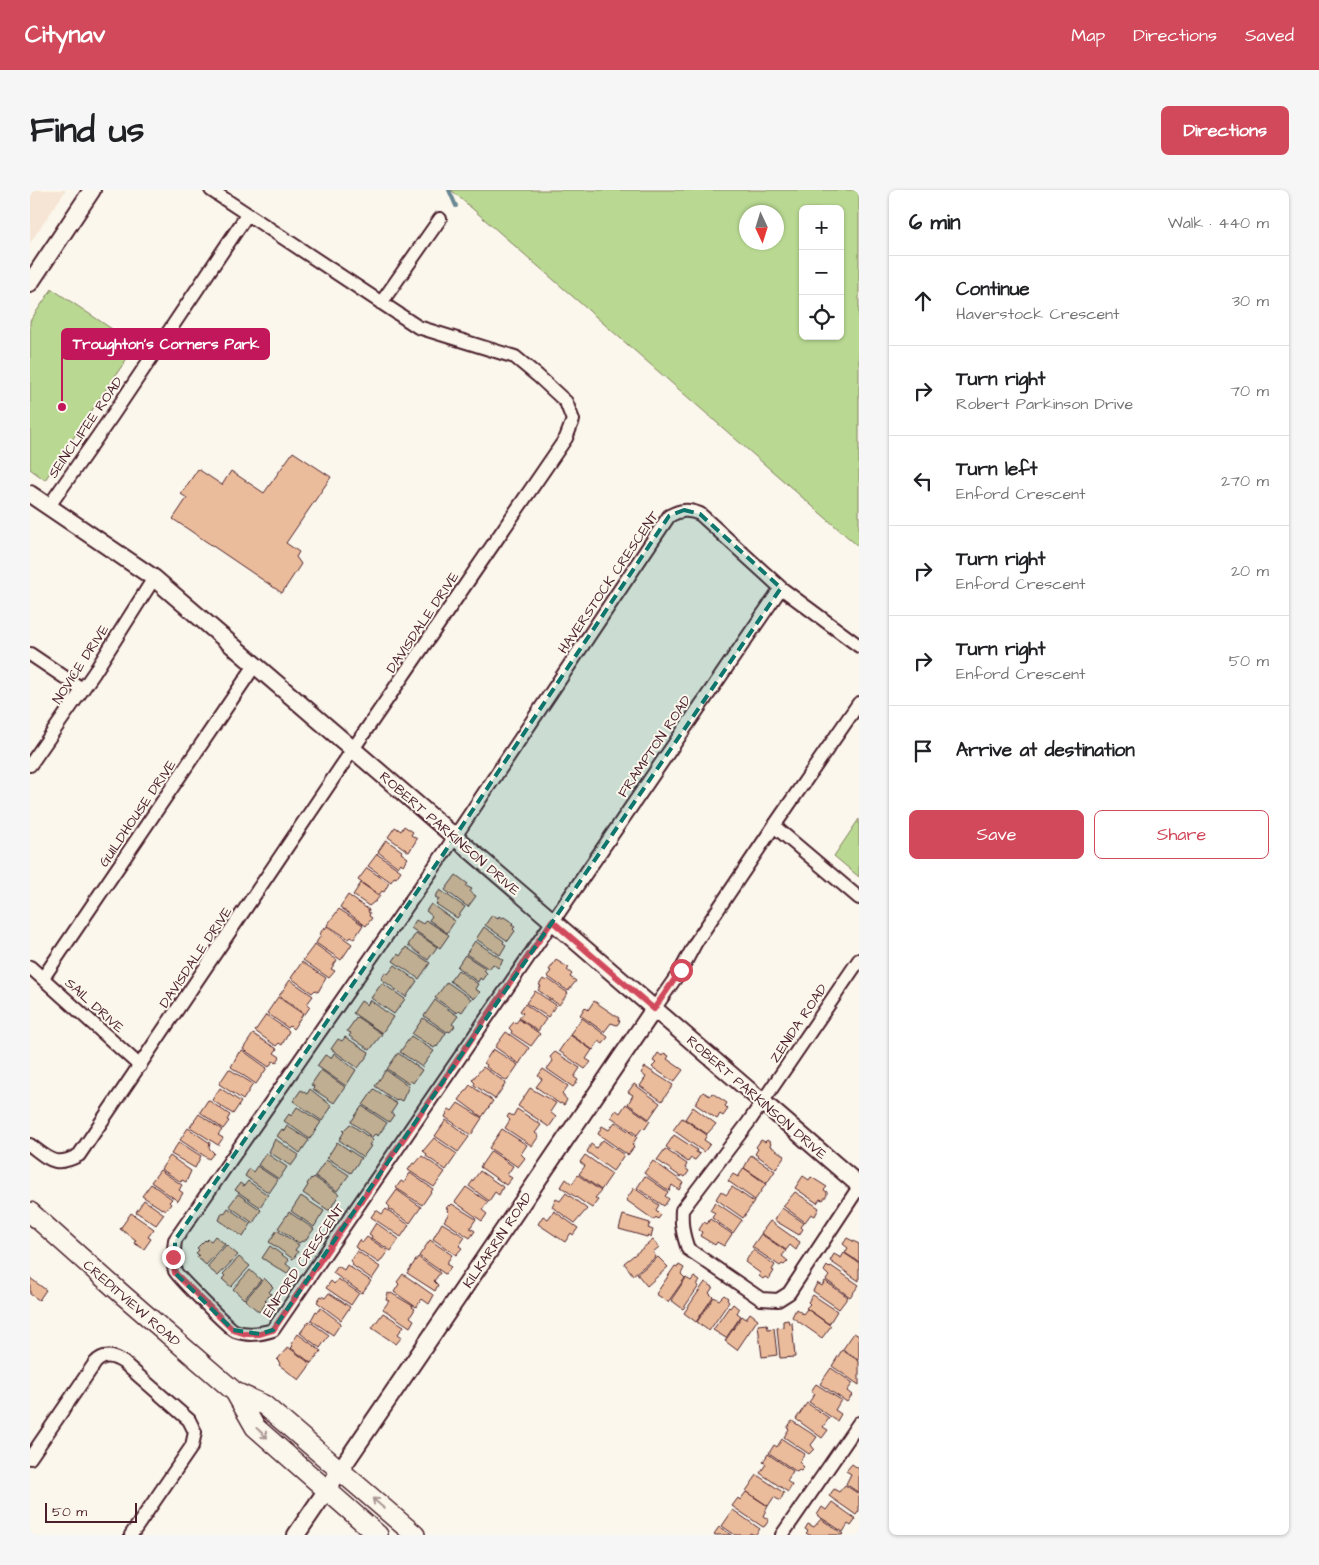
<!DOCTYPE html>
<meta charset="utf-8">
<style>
body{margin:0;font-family:"Architects Daughter",sans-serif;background:#f6f6f6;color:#202124}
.controls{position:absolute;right:15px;top:15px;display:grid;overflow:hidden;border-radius:8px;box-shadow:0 1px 4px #0004}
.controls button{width:45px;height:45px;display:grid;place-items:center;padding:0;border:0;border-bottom:1px solid #e0e0e0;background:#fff;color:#202124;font:25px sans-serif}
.compass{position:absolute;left:709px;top:15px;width:45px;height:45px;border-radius:50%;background:#fff;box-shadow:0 1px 4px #0004;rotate:176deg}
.scale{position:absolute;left:15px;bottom:12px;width:92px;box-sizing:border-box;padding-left:5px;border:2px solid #4a1f2b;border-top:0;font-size:14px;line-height:18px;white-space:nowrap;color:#4a1f2b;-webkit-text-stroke:4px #fbf7ec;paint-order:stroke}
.stop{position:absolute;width:15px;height:15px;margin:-11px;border:4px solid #d1495b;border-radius:50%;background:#fff}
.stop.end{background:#d1495b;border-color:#fff;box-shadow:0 1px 5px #0008}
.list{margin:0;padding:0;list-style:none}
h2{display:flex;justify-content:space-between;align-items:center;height:65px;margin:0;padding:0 20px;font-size:21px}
h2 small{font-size:16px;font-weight:400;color:#757577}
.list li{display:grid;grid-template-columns:32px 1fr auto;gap:15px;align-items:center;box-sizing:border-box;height:90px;padding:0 20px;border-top:1px solid #e0e0e0}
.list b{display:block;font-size:19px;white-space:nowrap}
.list p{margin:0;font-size:16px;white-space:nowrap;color:#757577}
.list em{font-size:16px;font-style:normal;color:#757577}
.actions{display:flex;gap:10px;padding:15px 20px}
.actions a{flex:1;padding:11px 0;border:1px solid #d1495b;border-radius:8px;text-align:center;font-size:18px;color:#d1495b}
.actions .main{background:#d1495b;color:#fff}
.icon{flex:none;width:28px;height:28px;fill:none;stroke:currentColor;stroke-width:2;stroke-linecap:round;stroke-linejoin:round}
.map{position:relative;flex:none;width:829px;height:1345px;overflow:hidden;border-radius:8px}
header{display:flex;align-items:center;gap:30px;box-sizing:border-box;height:70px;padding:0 25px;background:#d1495b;color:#fff}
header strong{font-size:24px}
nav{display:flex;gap:28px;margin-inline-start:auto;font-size:18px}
.intro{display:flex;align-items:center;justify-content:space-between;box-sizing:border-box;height:120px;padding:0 30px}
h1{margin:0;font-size:35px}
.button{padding:12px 22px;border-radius:8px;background:#d1495b;color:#fff;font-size:18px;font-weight:700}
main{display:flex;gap:30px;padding:0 30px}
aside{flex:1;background:#fff;border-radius:8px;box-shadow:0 1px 4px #0004}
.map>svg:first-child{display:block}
.built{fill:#f6e5d4}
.green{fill:#b9d992;stroke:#827c5e;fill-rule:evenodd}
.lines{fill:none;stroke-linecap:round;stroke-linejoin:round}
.stream{stroke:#698793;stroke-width:4}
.building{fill:#ebbc9b;stroke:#4a1f2b}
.minor-casing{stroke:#4a1f2b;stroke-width:16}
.tertiary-casing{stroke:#4a1f2b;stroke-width:20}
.secondary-casing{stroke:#4a1f2b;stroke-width:22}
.minor{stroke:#fbf7ec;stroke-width:12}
.tertiary{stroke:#fbf7ec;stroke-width:16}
.secondary{stroke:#fbf7ec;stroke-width:19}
.oneway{stroke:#ab9695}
.route{stroke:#d1495b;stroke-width:6}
.marked{fill:#0f766e;fill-opacity:0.2;stroke:#0f766e;stroke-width:4;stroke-dasharray:10 6;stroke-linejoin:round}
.labels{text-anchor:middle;stroke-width:4;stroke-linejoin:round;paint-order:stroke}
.street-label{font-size:14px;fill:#4a1f2b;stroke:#fbf7ec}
.leader{fill:none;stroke:#c2185b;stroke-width:2}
.callout-dot{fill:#c2185b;stroke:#fbf7ec;stroke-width:2}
.callout{fill:#c2185b;stroke:#c2185b;stroke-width:2}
.callout-label{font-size:15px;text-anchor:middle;font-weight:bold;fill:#fff}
</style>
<header>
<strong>Citynav</strong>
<nav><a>Map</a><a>Directions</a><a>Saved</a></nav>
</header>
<div class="intro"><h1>Find us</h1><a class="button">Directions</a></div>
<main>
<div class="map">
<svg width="829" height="1345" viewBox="0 0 829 1345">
<rect width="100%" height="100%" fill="#fbf7ec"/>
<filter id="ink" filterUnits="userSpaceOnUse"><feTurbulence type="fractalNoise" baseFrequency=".02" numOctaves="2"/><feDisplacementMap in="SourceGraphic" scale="10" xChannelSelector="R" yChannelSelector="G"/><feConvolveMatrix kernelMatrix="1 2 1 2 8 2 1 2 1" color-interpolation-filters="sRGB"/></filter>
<g filter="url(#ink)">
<path class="built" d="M0,0h36l-36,53z"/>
<path class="green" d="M421,0h408v357zM773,19h37v127h-37zM746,22v30h-30v-30z
M22,99l84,56 -91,135 -15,-11v-148z
M829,629v58l-25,-21z"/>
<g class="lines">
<path class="stream" d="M419,0l7,16"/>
</g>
<path class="building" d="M263,262l38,25 -45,66 13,9 -3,5 5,7 -19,29 -109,-74 14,-21 -6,-4 17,-25 24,16 9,-14 33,22z
M374,636l9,6 -2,3 6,4 -8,13 -21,-15 7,-10 6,4z
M356,650l16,11 -1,2 7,5 -5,7 -2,-2 -3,4 -20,-15z
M347,664l24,17 -5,7 -2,-1 -3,5 -23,-16z
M337,678l22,15 -5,9 -2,-1 -3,4 -21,-15z
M426,685l12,9 -2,2 6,3 -2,3 6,4 -8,11 -23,-17z
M331,693l19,13 -5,6h-1l-5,4 -16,-11z
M410,700l25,17 -8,11 -21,-14 3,-5 -4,-2z
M318,705l21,15 -1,2 2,1 -1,3 3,2 -6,8 -26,-19z
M401,714l24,17 -8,12 -18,-13 3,-4 -6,-5z
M309,719l24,16 -9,14 -3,-2 -2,2 -22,-14z
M462,725l6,4 1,-3 3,2 2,-1 9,6 -2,2 4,2 -2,2 2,2 -7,10 -23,-16z
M386,730l7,4 3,-4 23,15 -9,13 -29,-20z
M297,736l25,18 -11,16 -25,-17 5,-8 -1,-1 4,-7 1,2z
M454,737l20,14 -1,2 3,2 -6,10 -24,-16z
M386,743l21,14 -9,13 -20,-15z
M445,751l28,19 -5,8 -5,-4 -4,5 -23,-15z
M285,754l22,16 -6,9 4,2 -6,7 -26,-18z
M376,757l24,16 -11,16 -26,-18 5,-7 2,2z
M435,765l20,13 -1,2 3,3 -5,7 -2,-2 -2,4 -21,-15z
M526,770l13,8 -2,2 5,4 -2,3 6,4 -8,10 -21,-15 4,-5 -2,-1z
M272,772l24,16 -8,14 -3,-2 -3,3 -21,-15z
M365,775l22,16 -11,16 -25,-18 4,-7 3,2z
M428,780l20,14 -3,5 5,3 -6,7 -24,-18z
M513,789l3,2 2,-2 20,14 -9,12 -21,-15 3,-4 -2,-1z
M260,790l23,16 -6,8 3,3 -5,7 -26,-18z
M417,792l24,17 -9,13 -3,-2 -2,3 -22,-15z
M352,793l23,16 -11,15 -23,-16z
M505,801l21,14 -8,12 -22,-14z
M248,807l25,17 -10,15 -3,-3 -2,2 -21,-15z
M340,810l23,17 -11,16 -29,-20 8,-12 6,4z
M405,810l23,16 -6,8 3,2 -5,6 -2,-1 -1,1 -23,-16z
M564,811l25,17 -1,2 2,1 -3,4 -6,-2 -7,9 -24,-17 5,-8 3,3z
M495,814l21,15 -8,12 -19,-13 4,-5 -3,-2z
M236,825l23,16 -7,14 -3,-2 -3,3 -21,-15z
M327,827l25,17 -12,16 -21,-14 2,-3 -4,-2z
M393,828l23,15 -9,14 -1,-1 -2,2 -22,-14z
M552,828l26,19 -5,7 -4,-3 -6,9 -23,-16z
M489,829l21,15 -9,12 -20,-13 1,-2 -3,-3 5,-6 2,1z
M476,842l23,16 -10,16 -24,-17z
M223,844l24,15 -3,4 6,4 -4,6 -3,-2 -4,6 -26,-18z
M540,845l22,15 -6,9 5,3 -6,7 -26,-18z
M381,846l23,15 -12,16 -22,-15z
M315,847l24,15 -1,3 -10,13 -27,-19 7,-10 4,2z
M463,859l25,16 -11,16 -21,-14 1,-2 -3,-2z
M212,860l25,18 -11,16 -25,-17 8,-15 1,1z
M525,862l25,16 -6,9 4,3 -5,7 -26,-18 6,-8 -3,-4z
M304,863l22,17 -10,16 -29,-20 8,-11 6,3z
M368,863l24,17 -9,13 -2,-2 -3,2 -21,-14z
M628,863l4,3 2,-3 5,3 -2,3 16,11 -9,12 -22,-15 4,-4 -3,-2z
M453,877l23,16 -11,16 -21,-14 1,-2 -3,-3z
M615,877l28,18 -11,16 -22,-15 6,-9 -5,-4z
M199,879l24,15 -10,16 -24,-16z
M513,879l25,17 -6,8 5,6 -3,5 -3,-2 -1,1 -24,-17 6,-8 -4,-3z
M291,880l24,17 -11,16 -21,-14 1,-3 -3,-1z
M356,880l23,16 -7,15 -4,-2 -2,2 -21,-15z
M604,894l26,19 -11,16 -21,-15 5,-9 -5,-3z
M440,895l23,16 -11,16 -23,-17z
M190,898l21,14 -8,12 -21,-14z
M500,898l26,15 -6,9 6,5 -7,10 -31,-21z
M280,899l22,17 -10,15 -29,-20 8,-11 6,4z
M344,899l23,15 -6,9 3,2 -5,7 -26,-17z
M673,902l7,4 2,-3 15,10 -2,3 3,3 -5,7 -3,-2 -3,5 -22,-15z
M178,910l22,15 -3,5 2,1 -6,8 -23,-17z
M428,913l24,15 -11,17 -26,-18 4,-8 3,2z
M596,914l24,17 -5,8 -2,-2 -6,8 -26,-18 5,-7 4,3z
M332,916l25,17 -9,13 -3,-2 -3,3 -21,-15z
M267,917l24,15 -11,17 -26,-18 5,-7 2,2z
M663,917l23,17 -9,10 -22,-15z
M487,919l24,16 -6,8 4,3 -7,10 -27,-18 5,-8 -3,-3 2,-3 4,2z
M169,924l23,16 -4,5 5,3 -5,7 -28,-18z
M652,928l25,17 -3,5 6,4 -6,8 -31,-22z
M416,930l23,17 -11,15 -23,-16z
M585,932l22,15 -5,8 2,2 -6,8 -30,-21 4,-8 7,4z
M320,934l23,16 -4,5 2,1 -8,11 -24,-17 5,-8 -1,-1z
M257,936l22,14 -9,13 -23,-17 5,-7 2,2z
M158,938l22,15 -1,5 5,5 -5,6 -29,-19z
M472,939l25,16 -6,9 4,4 -7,9 -29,-19z
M644,945l23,15 -1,2 4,2 -5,6 -4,-2 -3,4 -22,-15z
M404,948l23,16 -11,16 -20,-14 1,-2 -4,-3z
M245,949l24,16 -8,11 -22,-14z
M573,950l21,15 -11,16 -26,-19 4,-8 5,4z
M731,950l4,2 2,-2 4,3 -1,3 15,10 -9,13 -21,-15 3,-5 -2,-2z
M149,952l22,14 -6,12 -24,-14z
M307,952l24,16 -10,15 -24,-15z
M635,959l22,15 -2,4 4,3 -4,6 -3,-2 -1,2 -24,-17z
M461,961l22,15 -6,9 5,3 -6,7 -26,-18z
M236,963l21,14 -8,12 -21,-14z
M555,965l27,19 -11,16 -22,-16 6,-8 -5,-4z
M721,965l24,16 -8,12 -23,-15z
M140,966l21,15 -5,11 -4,-2 -1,2 -20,-13z
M392,966l23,16 -11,15 -26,-17 5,-7 2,1z
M296,970l23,15 -12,16 -22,-15z
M623,971l30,21 -4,8 -7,-5 -3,6 -25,-18z
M227,976l21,14 -9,13 -24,-17 4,-7 4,3z
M714,978l22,16 -11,16 -27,-19 5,-7 5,3z
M130,980l22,15 -3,5 4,3 -5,8 -27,-19z
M450,981l23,16 -4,8 -4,-3 -6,9 -20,-15z
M380,983l23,16 -11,16 -26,-17 5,-7 3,2z
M548,985l23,16 -6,7 3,2 -6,8 -31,-21 5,-8 6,5z
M615,986l23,16 -3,4 4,3 -5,7 -27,-18z
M773,986l6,4 2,-3 16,10 -3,3 3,2v3l-4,5 -3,-1 -3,4 -22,-15z
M284,987l25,17 -9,16h-2l-25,-17 5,-8 -1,-1 4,-6 1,1z
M218,991l20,14 -8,12 -25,-17 5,-7 4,3z
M121,994l21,15 -3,3 2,2 -5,6 -3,-2 -1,1 -20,-13z
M436,997l22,15 -6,8 5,4 -5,7 -27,-19z
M702,997l22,15 -11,16 -27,-19 5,-8 5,4z
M604,998l25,17 -3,5 5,5 -3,4 -2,-2 -2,3 -28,-20z
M367,1000l24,17 -11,16 -21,-14 1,-2 -3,-3z
M765,1002l24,16 -4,8 -4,-2 -6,8 -22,-16z
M536,1003l21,16 -12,14 -23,-16 4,-8 4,2z
M208,1004l23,16 -8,13 -24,-17z
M271,1006l23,15 -10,16 -23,-16z
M114,1010l20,14 -8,11 -20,-13z
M685,1012l27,18 -9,13 -21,-15 3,-5 -5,-3z
M422,1014l24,15 -6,9 5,3 -5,7 -26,-17 5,-8 -2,-2 1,-2 -2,-1 3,-3 1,1z
M198,1018l23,16 -8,13 -24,-17 3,-7 2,1z
M752,1018l22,15 -3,4 2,2 -4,6 -25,-15z
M356,1019l23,16 -8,12 -30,-20 5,-7 6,4z
M524,1021l24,17 -5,7 -2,-2 -6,9 -27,-18 5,-8 5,3z
M259,1022l25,17 -10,13 -2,-1 -3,2 -21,-15z
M101,1023l23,16 -6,8 3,2 -7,10 -10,-6 2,-3 -16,-11z
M593,1025l27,8 -2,5 5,2 -2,7 -4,-1v1l-28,-8z
M680,1029l22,15 -8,12 -7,-4 -2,3 -15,-9 2,-4 -3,-2 1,-2 4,-6 3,2z
M740,1031l30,21 -4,8 -6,-5 -4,5 -25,-17z
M346,1033l23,16 -8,12 -20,-13 1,-2 -3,-2z
M412,1033l23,14 -6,9 3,2 -6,7 -23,-16z
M247,1040l22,15 -4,5 3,2 -5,7 -24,-17z
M731,1044l25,17 -4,5 6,5 -4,4 -2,-1 -2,2 -28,-19z
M185,1046l10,8 -19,21 -9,-8 2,-2 -3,-2 3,-3 -2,-2 8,-8 1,1 2,-2 3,2z
M337,1047l21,14 -9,12 -24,-16 4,-7 4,2z
M817,1048l12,6v18l-14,-9 3,-5 -5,-4z
M400,1050l22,15 -6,9 5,3 -6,7 -26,-18z
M623,1050l6,7 -6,5 3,5 -23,18 -9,-12z
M196,1055l12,10 -20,21 -11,-9z
M240,1056l19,14 -3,4 5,4 -4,6 -25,-16z
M723,1060l22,15 -3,5 2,1 -5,8 -4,-2 -2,2 -4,-3 1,-3 -15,-11z
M327,1061l23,16 -8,12 -20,-14 1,-2 -3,-2z
M814,1063l15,10v18l-29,-20 4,-7 7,4z
M209,1067l11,9 -19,21 -9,-8 3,-3 -2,-2z
M388,1067l22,16 -6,8 4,4 -3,6 -28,-18z
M628,1067l10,10 -21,19 -10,-12z
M317,1075l24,16 -9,12 -29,-20 5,-7 6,4z
M649,1075l5,3 -3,6 4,4 -17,24 -12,-8 19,-28 3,1z
M797,1076l2,2 2,-2 28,19 -9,12 -24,-17 3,-4 -5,-5z
M220,1080l11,10 -17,19 -11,-10z
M373,1084l30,21v2l-4,7 -7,-5 -6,8 -22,-15 5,-8 -2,-2z
M664,1087l6,4 -3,4 2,1 -16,23 -12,-9 15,-22 5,3z
M0,1088l16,12 -7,10 -9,-6z
M234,1088l9,9 -4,5 2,2 -6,6 2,2 -8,10 -14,-12z
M308,1089l21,14 -8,12 -25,-17 5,-7 3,3z
M795,1091l23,16 -9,12 -26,-18 4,-8 5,3z
M675,1092l8,5 -4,6 4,4 -17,25 -12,-9z
M299,1103l21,14 -9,13 -24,-18 4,-6 4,2z
M358,1103l2,1 1,-1 22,13 -1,1 3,2 -5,8 4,3 -4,7 -27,-18 6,-8 -3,-1z
M694,1105l4,3 -1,2 2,2 -20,29 -12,-9 17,-25 5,3z
M783,1105l24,16 -8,13 -23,-16 4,-4 -2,-2z
M703,1114l6,5 -2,4 4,3 -15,22 -13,-8 16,-23 1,1z
M291,1118l20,15 -8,12 -22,-15 5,-9 2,1z
M766,1119l7,5 4,-5 24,17 -9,12 -30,-21z
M353,1123l21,13 -6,8 4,3 -6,7 -24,-16z
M720,1123l8,6 -21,31 -12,-9 17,-25 4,3z
M758,1130l1,3h3l3,34 -15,1 -3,-30 6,-1v-6z
M279,1131l20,14 -9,13 -20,-15z
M737,1134l1,5 6,-1 3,27 -15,2 -4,-32z
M824,1143l5,3v24l-16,-11z
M268,1144l23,17 -10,12 -20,-15 2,-2 -2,-2z
M258,1157l23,17 -12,16 -20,-15 1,-2 -3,-3z
M812,1160l17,11v24l-27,-19z
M801,1178l22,15 -6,8 5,4 -5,7 -27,-18z
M786,1194l25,16 -6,10 6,4 -4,7 -28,-19 6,-8 -4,-3z
M777,1213l22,15 -6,9 5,3 -6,8 -26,-19z
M762,1231l25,16 -6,8 3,4 -5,5 -25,-17 5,-8 -2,-1z
M752,1249l23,15 -6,8 5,5 -3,4 -2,-1 -2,2 -28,-19 5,-8 3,2z
M738,1264l25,17 -6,10 5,4 -4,7 -28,-19 6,-9 -3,-2z
M822,1274l7,5v24l-13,-9 5,-10 -5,-3z
M727,1285l27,18 -4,8 -6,-4 -6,9 -22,-15z
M815,1295l14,9v17l-3,4 -27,-19 5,-7 5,3z
M716,1302l22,14 -5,10 6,4 -4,6 -2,1 -31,-21 6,-8 2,2z
M802,1312l24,17 -5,7 -3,-2 -5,8 -26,-17 5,-8 4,3z
M703,1320l27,19 -5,6 -5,-2 -1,2h-14l-13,-9z
M791,1329l22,15 -1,1h-33l-3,-2 2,-2 -3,-2 3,-5 6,3z
M689,1337l13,8h-17l-1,-1z"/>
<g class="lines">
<defs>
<path id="minor" d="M351,113l59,-84
M19,316l63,-90 135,-201
M751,398l-508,742c-13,4 -25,6 -38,1 -5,-2 -58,-55 -60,-60 -3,-10 -1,-20 0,-31l269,-387 225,-337c11,-6 19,-7 31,-2l81,74 78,58
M0,464l52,35
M0,575l64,-92 60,-95
M744,636l85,72
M829,770l-111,163 -66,87c-1,15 1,25 6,39l73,50 17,1 11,-7 70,-106
M0,777l110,99
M13,788l212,-313
M624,819l27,-39 15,-28 78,-116 85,-123
M0,955c19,14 25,23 49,10l274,-406 213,-311 7,-18 -7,-18 -28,-26 -23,-19 -97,-30 -207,-137
M0,1268l65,-95c9,-10 18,-7 28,-1l66,58 6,12 -3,14 -61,89
M752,1345l77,-112"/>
<path id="tertiary" d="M0,93l62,-93
M0,304l124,84 705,607
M266,1345l358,-526"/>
<path id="secondary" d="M0,1022l93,83 112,97 29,13 151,130
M205,1202l20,35 123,108"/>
</defs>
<use href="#minor" class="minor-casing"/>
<use href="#tertiary" class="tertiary-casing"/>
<use href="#secondary" class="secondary-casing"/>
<use href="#minor" class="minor"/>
<use href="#tertiary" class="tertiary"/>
<use href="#secondary" class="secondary"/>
</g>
<defs><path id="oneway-shaft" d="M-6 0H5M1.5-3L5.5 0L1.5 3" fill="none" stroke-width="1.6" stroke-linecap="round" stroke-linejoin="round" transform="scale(1.25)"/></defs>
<g class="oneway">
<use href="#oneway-shaft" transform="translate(232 1243) rotate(42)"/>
<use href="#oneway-shaft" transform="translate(348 1313) rotate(-139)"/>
</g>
</g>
<g class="lines" filter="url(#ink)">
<path class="route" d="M143,1067l2,16 58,57 13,4h14l13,-4 279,-409 102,88 27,-39"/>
</g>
<path class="marked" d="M654,320l16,4 81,74 -508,742 -13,4 -27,-4 -58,-57v-33l269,-387 225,-337z"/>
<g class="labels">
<g class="street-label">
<text transform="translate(55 237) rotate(-55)" y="5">SEINCLIFEE ROAD</text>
<text transform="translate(578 392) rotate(-56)" y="5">HAVERSTOCK CRESCENT</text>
<text transform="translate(392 432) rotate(-56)" y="5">DAVISDALE DRIVE</text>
<text transform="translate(50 474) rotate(-57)" y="5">NOVICE DRIVE</text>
<text transform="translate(624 556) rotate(-56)" y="5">FRAMPTON ROAD</text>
<text transform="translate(107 623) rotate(-56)" y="5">GUILDHOUSE DRIVE</text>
<text transform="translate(420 643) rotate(41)" y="5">ROBERT PARKINSON DRIVE</text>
<text transform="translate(165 767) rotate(-56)" y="5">DAVISDALE DRIVE</text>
<text transform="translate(65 815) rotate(42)" y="5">SAIL DRIVE</text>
<text transform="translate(768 833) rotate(-56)" y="5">ZENIDA ROAD</text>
<text transform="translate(727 907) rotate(41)" y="5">ROBERT PARKINSON DRIVE</text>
<text transform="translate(467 1050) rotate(-56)" y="5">KILKARRIN ROAD</text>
<text transform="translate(273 1070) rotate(-56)" y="5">ENFORD CRESCENT</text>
<text transform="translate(102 1113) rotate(41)" y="5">CREDITVIEW ROAD</text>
</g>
</g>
<path class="leader" d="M32 217L32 154"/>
<circle class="callout-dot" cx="32" cy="217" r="5"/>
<rect class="callout" x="32" y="139" width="207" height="30" rx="5"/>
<g class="callout-label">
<text x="136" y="159">Troughton's Corners Park</text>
</g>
</svg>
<div class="controls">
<button>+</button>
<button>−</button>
<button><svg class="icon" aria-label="locate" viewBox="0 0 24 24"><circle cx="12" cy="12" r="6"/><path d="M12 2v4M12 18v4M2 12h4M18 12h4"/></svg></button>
</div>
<svg class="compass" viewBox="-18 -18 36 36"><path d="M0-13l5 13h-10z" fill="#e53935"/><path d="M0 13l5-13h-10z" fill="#757577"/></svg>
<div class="scale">50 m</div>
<div class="stop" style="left:651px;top:780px"></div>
<div class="stop end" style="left:143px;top:1067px"></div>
</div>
<aside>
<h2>6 min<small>Walk · 440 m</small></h2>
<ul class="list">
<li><svg class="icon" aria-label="ahead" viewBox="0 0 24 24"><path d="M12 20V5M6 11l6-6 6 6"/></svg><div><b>Continue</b><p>Haverstock Crescent</p></div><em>30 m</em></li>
<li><svg class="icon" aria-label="right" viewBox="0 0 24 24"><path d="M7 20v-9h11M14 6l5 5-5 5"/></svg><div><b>Turn right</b><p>Robert Parkinson Drive</p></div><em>70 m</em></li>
<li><svg class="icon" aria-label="left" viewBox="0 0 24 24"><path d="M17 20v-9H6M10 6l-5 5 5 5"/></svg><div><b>Turn left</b><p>Enford Crescent</p></div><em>270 m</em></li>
<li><svg class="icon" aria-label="right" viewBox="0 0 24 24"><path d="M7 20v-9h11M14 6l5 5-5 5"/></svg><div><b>Turn right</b><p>Enford Crescent</p></div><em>20 m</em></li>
<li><svg class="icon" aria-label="right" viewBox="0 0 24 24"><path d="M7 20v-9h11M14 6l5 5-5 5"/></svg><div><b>Turn right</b><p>Enford Crescent</p></div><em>50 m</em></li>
<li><svg class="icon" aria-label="arrive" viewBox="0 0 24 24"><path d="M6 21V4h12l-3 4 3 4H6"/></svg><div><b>Arrive at destination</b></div></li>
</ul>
<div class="actions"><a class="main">Save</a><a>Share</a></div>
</aside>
</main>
